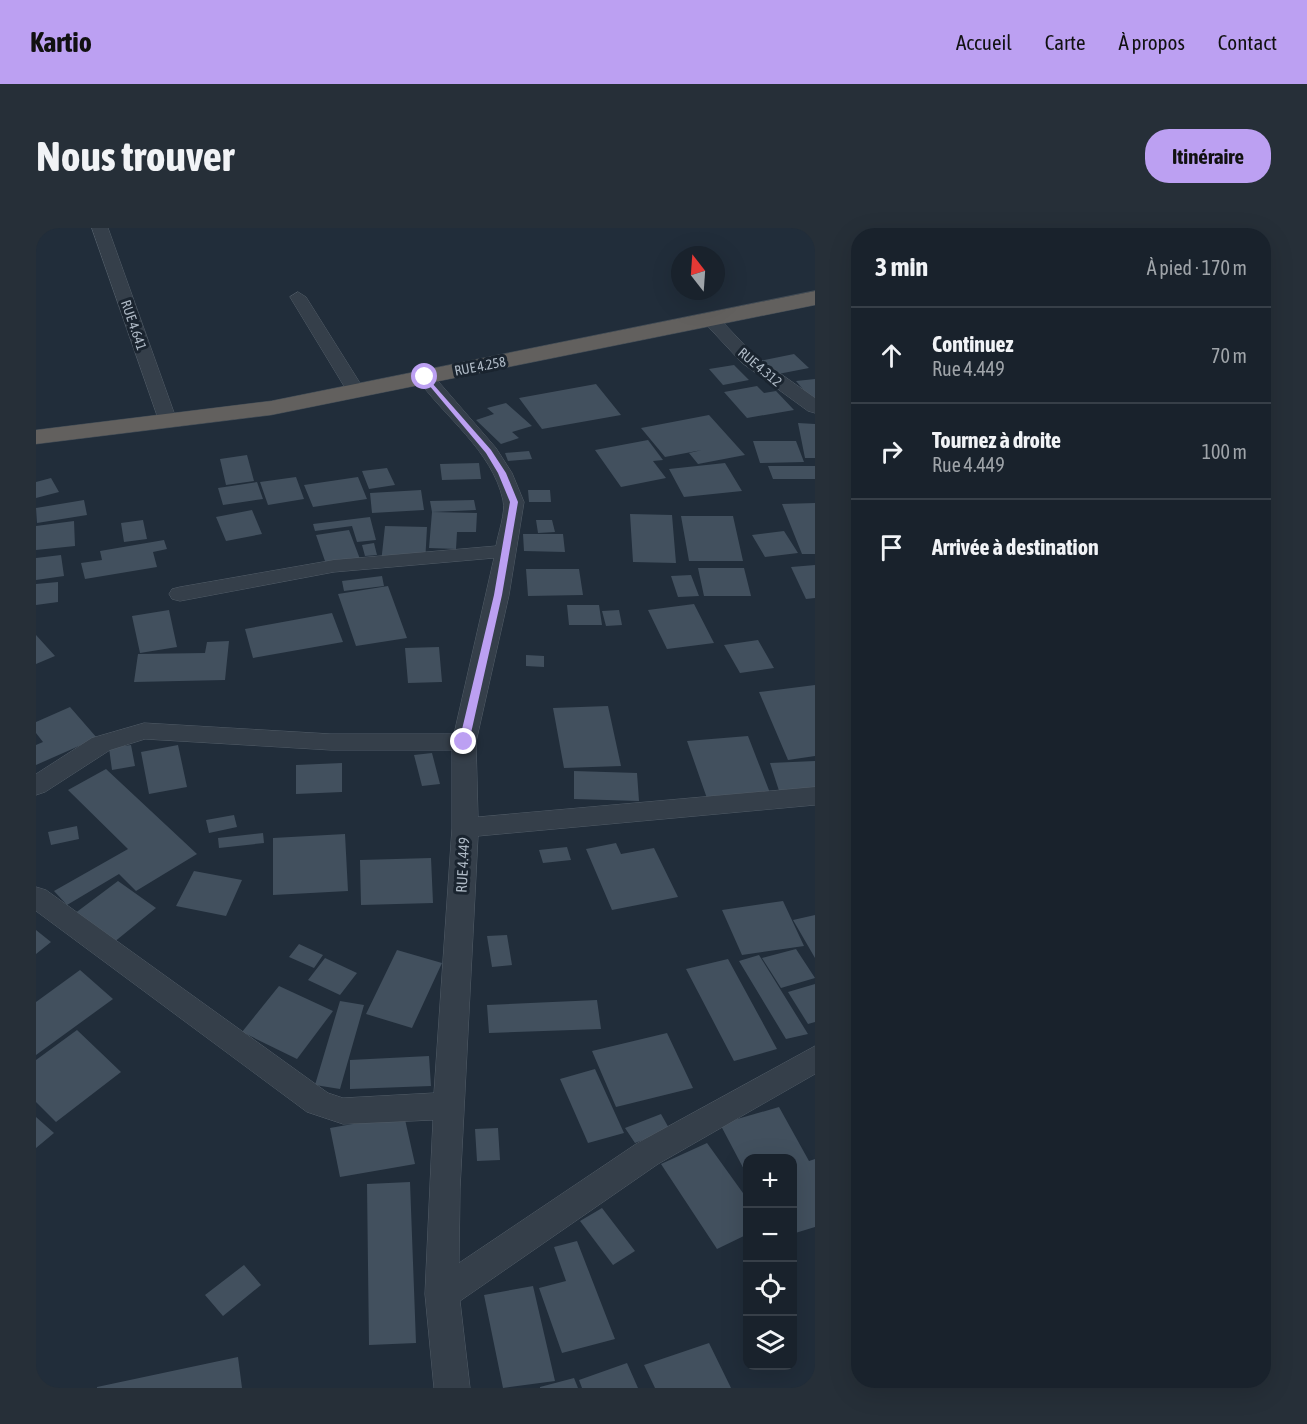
<!DOCTYPE html>
<html lang="fr">
<meta charset="utf-8">
<style>
body{margin:0;font-family:"Asap Condensed",sans-serif;background:#262f38;color:#f1f3f6}
.controls{position:absolute;right:18px;bottom:18px;display:grid;overflow:hidden;border-radius:12px;box-shadow:0 6px 24px #0002}
.controls button{width:54px;height:54px;display:grid;place-items:center;padding:0;border:0;border-bottom:2px solid #373f48;background:#19222c;color:#f1f3f6;font:30px sans-serif}
.compass{position:absolute;left:635px;top:18px;width:54px;height:54px;border-radius:50%;background:#19222c;box-shadow:0 6px 24px #0002;rotate:343deg}
.stop{position:absolute;width:18px;height:18px;margin:-14px;border:4px solid #bca0f2;border-radius:50%;background:#fff}
.stop.end{background:#bca0f2;border-color:#fff;box-shadow:0 2px 6px #0008}
.list{margin:0;padding:0;list-style:none}
h2{display:flex;justify-content:space-between;align-items:center;height:78px;margin:0;padding:0 24px;font-size:26px}
h2 small{font-size:20px;font-weight:400;color:#9fa4a9}
.list li{display:grid;grid-template-columns:39px 1fr auto;gap:18px;align-items:center;box-sizing:border-box;height:96px;padding:0 24px;border-top:2px solid #373f48}
.list b{display:block;font-size:22px;white-space:nowrap}
.list p{margin:0;font-size:20px;white-space:nowrap;color:#9fa4a9}
.list em{font-size:20px;font-style:normal;color:#9fa4a9}
.icon{flex:none;width:33px;height:33px;fill:none;stroke:currentColor;stroke-width:2;stroke-linecap:round;stroke-linejoin:round}
.map{position:relative;flex:none;width:779px;height:1160px;overflow:hidden;border-radius:24px}
header{display:flex;align-items:center;gap:36px;box-sizing:border-box;height:84px;padding:0 30px;background:#bca0f2;color:#111}
header strong{font-size:28px}
nav{display:flex;gap:33px;margin-inline-start:auto;font-size:21px}
.intro{display:flex;align-items:center;justify-content:space-between;box-sizing:border-box;height:144px;padding:0 36px}
h1{margin:0;font-size:42px}
.button{padding:15px 27px;border-radius:24px;background:#bca0f2;color:#111;font-size:21px;font-weight:700}
main{display:flex;gap:36px;padding:0 36px}
aside{flex:1;background:#19222c;border-radius:24px;box-shadow:0 6px 24px #0002}
.map>svg:first-child{display:block}
.building{fill:#42505e}
.lines{fill:none;stroke-linecap:round;stroke-linejoin:round}
.minor-casing{stroke:#525d68;stroke-width:1}
.trunk-casing{stroke:#3f4a55;stroke-width:1}
.minor{fill:#353f4a;fill-rule:evenodd}
.trunk{fill:#62605e;fill-rule:evenodd}
.route{fill:#bca0f2}
.labels{text-anchor:middle;stroke-width:6;stroke-linejoin:round;paint-order:stroke}
.far-street-label{font-size:14px;fill:#afbac6;stroke:#1a242f}
.street-label{font-size:15px;fill:#afbac6;stroke:#1a242f}
</style>
<header>
<strong>Kartio</strong>
<nav><a>Accueil</a><a>Carte</a><a>À propos</a><a>Contact</a></nav>
</header>
<div class="intro"><h1>Nous trouver</h1><a class="button">Itinéraire</a></div>
<main>
<div class="map">
<svg width="779" height="1160" viewBox="0 0 779 1160">
<rect width="100%" height="100%" fill="#212d3a"/>
<path class="building" d="M758,126l15,14 -36,7 -14,-14z
M698,137l15,15 -26,5 -14,-16z
M779,151v19l-4,1 -15,-18z
M560,156l25,31 -79,14 -23,-31z
M721,158l7,7 12,-2 18,19 -47,8 -23,-26z
M470,175l26,23 -20,6 7,6 -18,6 -25,-24 18,-6 -7,-6z
M673,187l36,40 -47,9 -9,-11 13,-3 -37,7 -24,-29z
M762,195l17,1v34h-10z
M612,212l15,20 -10,1 13,17 -45,9 -26,-37z
M717,213h43l8,21 -44,1z
M493,223l3,8 -24,2 -3,-8z
M211,227l7,26 -28,4 -6,-26z
M443,235l2,16 -39,1 -2,-16z
M689,235l17,28 -58,6 -15,-28z
M732,238h47v13h-42z
M351,240l8,17 -26,4 -7,-18z
M260,249l8,22 -36,6 -8,-23z
M322,249l9,22 -54,8 -9,-22z
M15,250l8,14 -23,6v-16z
M221,254l6,17 -40,6 -5,-17z
M385,262l3,20 -52,3 -2,-20z
M492,262h22l1,12h-22z
M48,272l3,15 -50,8 -1,-15z
M438,272l2,10 -44,2 -2,-11z
M779,275v51h-13l-20,-50z
M216,282l10,24 -36,7 -10,-24z
M396,284l45,1 -1,19h-19l-1,17 -27,-1z
M594,286l42,1 4,48 -43,-1z
M645,288h52l10,45h-54z
M334,289l6,23 -19,2 -5,-16 -37,5 -2,-7z
M107,292l4,19 -23,3 -3,-19z
M500,292h16l3,12 -17,1z
M38,293l1,25 -39,4v-24z
M349,298l42,1 -2,37 -44,-1z
M313,302l11,29 -34,5 -10,-29z
M748,303l14,22 -33,4 -13,-22z
M487,306h40l2,18 -41,-1z
M128,312l3,9 -14,3 4,15 -72,12 -4,-16 21,-3 -2,-9z
M338,315l3,12 -12,1 -3,-11z
M25,327l3,21 -28,4v-22z
M779,337v33l-9,1 -15,-32z
M662,340h46l7,28h-47z
M490,341h53l4,26 -55,1z
M655,347l8,21 -21,1 -7,-21z
M346,348l2,10 -40,5 -2,-10z
M22,354v20l-22,3v-21z
M352,358l19,52 -51,8 -18,-52z
M658,376l20,39 -47,6 -19,-39z
M531,377h32l3,20h-33z
M133,382l8,37 -37,6 -8,-37z
M583,382l3,15 -16,1 -4,-15z
M296,385l11,29 -90,16 -8,-29z
M0,407l19,21 -19,8z
M722,412l16,28 -34,5 -16,-28z
M193,413l-4,39 -91,2 4,-28 67,-1 2,-11z
M403,419l3,35 -34,1 -3,-35z
M490,427l18,1v11l-18,-1z
M779,457v71l-27,4 -29,-68z
M572,478l13,60 -57,2 -11,-60z
M34,479l27,31 -61,27v-20l7,-3 -7,-9v-11z
M712,508l24,62 -63,6 -22,-63z
M95,517l4,21 -23,4 -3,-22z
M142,517l9,42 -38,7 -8,-42z
M396,525l8,31 -18,2 -8,-31z
M779,533v38l-33,1 -12,-37z
M306,535v29l-46,2v-29z
M70,541l91,85 -61,37 -17,-17 -52,31 -13,-14 74,-42 -60,-59z
M538,543l63,2 2,28 -65,-2z
M198,587l3,12 -28,6 -3,-13z
M41,598l2,13 -28,6 -3,-13z
M227,605l1,10 -45,5 -1,-10z
M309,606l3,57 -75,4v-57z
M580,615l5,11 33,-6 24,49 -66,13 -26,-61z
M531,619l4,13 -28,3 -4,-13z
M395,630l2,45 -72,2 -1,-45z
M158,643l48,9 -16,36 -50,-10z
M82,653l38,27 -43,35 -39,-29z
M747,673l21,45 -62,9 -20,-45z
M779,687v43l-22,-38z
M0,702l15,12 -15,12z
M471,707l5,30 -20,2 -5,-31z
M263,716l24,11 -9,13 -25,-11z
M760,721l19,29 -34,10 -19,-30z
M361,722l45,13 -30,65 -46,-14z
M723,727l49,79 -22,5 -47,-78z
M289,730l32,15 -17,22 -32,-15z
M692,731l49,90 -43,12 -48,-92z
M44,742l33,29 -77,56v-53z
M779,756v38l-7,2 -20,-32z
M243,758l54,25 -36,48 -55,-27z
M561,772l4,29 -112,4 -2,-28z
M304,773l24,4 -24,84 -25,-4z
M41,802l44,42 -65,50 -20,-20v-42z
M631,805l26,55 -77,19 -24,-56z
M393,828l2,30 -81,3v-29z
M559,841l29,64 -36,10 -28,-64z
M743,879l30,54 6,-2v68l-23,7v-76h-44v19l-28,-53z
M625,886l9,16 -35,13 -10,-15z
M368,887l11,49 -75,13 -10,-49z
M0,889l18,16 -18,15z
M462,900l2,32 -23,1 -2,-32z
M671,915l41,57v34l-31,15 -56,-85z
M374,954l6,161 -47,2 -2,-161z
M566,980l33,43 -22,14 -33,-44z
M541,1013l38,98 -53,14 -23,-65 27,-7 -12,-34z
M208,1037l17,20 -38,31 -18,-21z
M497,1058l22,95 -52,7 -19,-93z
M673,1115l22,45h-76l-11,-23z
M202,1129l4,31h-145v-1z
M591,1135l11,25h-56l-3,-8z
M538,1150l4,10h-38v-1z"/>
<g class="lines">
<defs>
<path id="minor" d="M56,0h16l69,193 -2,4h-14l-2,-4z
M262,64l8,5 59,94 -2,4h-14l-2,-4 -57,-94z
M675,87l6,1 37,39 61,43v15l-7,-2 -66,-48 -40,-43z
M389,144l6,1 65,75 16,25 12,29 -15,93 -33,147 2,75 337,-30v18l-337,31 -18,353 -1,74 177,-119 179,-98v28l-157,90 -198,137 10,87h-36l-9,-94 8,-174 -90,4 -36,-12 -271,-201v-24l10,3 282,203 15,5 91,-5 18,-265v-78h-121l-186,-11 -35,11 -65,42 -9,3v-21l56,-36 52,-15 187,11h123l40,-176 -160,14 -154,29 -8,-2 -3,-5 3,-5 8,-2 154,-27 162,-14c2,-13 10,-33 7,-46 -11,-50 -59,-83 -87,-123z"/>
<path id="trunk" d="M779,63v14l-544,110 -235,29v-14l235,-29z"/>
</defs>
<use href="#minor" class="minor-casing"/>
<use href="#trunk" class="trunk-casing"/>
<use href="#minor" class="minor"/>
<use href="#trunk" class="trunk"/>
</g>
<path class="route" d="M389,147l66,75 15,23 12,29 -16,93 -33,147 -5,3 -5,-3 35,-147 16,-93 -12,-29 -12,-20 -63,-75z"/>
<g class="labels">
<g class="far-street-label">
<text transform="translate(98 97) rotate(71)" y="5">RUE 4.641</text>
<text transform="translate(444 138) rotate(-11)" y="5">RUE 4.258</text>
<text transform="translate(724 139) rotate(40)" y="5">RUE 4.312</text>
</g>
<g class="street-label">
<text transform="translate(427 637) rotate(-87)" y="5">RUE 4.449</text>
</g>
</g>
</svg>
<div class="controls">
<button>+</button>
<button>−</button>
<button><svg class="icon" aria-label="locate" viewBox="0 0 24 24"><circle cx="12" cy="12" r="6"/><path d="M12 2v4M12 18v4M2 12h4M18 12h4"/></svg></button>
<button><svg class="icon" aria-label="layers" viewBox="0 0 24 24"><path d="M12 4l9 5-9 5-9-5zM3 14l9 5 9-5"/></svg></button>
</div>
<svg class="compass" viewBox="-18 -18 36 36"><path d="M0-13l5 13h-10z" fill="#e53935"/><path d="M0 13l5-13h-10z" fill="#9fa4a9"/></svg>
<div class="stop" style="left:389px;top:149px"></div>
<div class="stop end" style="left:428px;top:514px"></div>
</div>
<aside>
<h2>3 min<small>À pied · 170 m</small></h2>
<ul class="list">
<li><svg class="icon" aria-label="ahead" viewBox="0 0 24 24"><path d="M12 20V5M6 11l6-6 6 6"/></svg><div><b>Continuez</b><p>Rue 4.449</p></div><em>70 m</em></li>
<li><svg class="icon" aria-label="right" viewBox="0 0 24 24"><path d="M7 20v-9h11M14 6l5 5-5 5"/></svg><div><b>Tournez à droite</b><p>Rue 4.449</p></div><em>100 m</em></li>
<li><svg class="icon" aria-label="arrive" viewBox="0 0 24 24"><path d="M6 21V4h12l-3 4 3 4H6"/></svg><div><b>Arrivée à destination</b></div></li>
</ul>
</aside>
</main>
